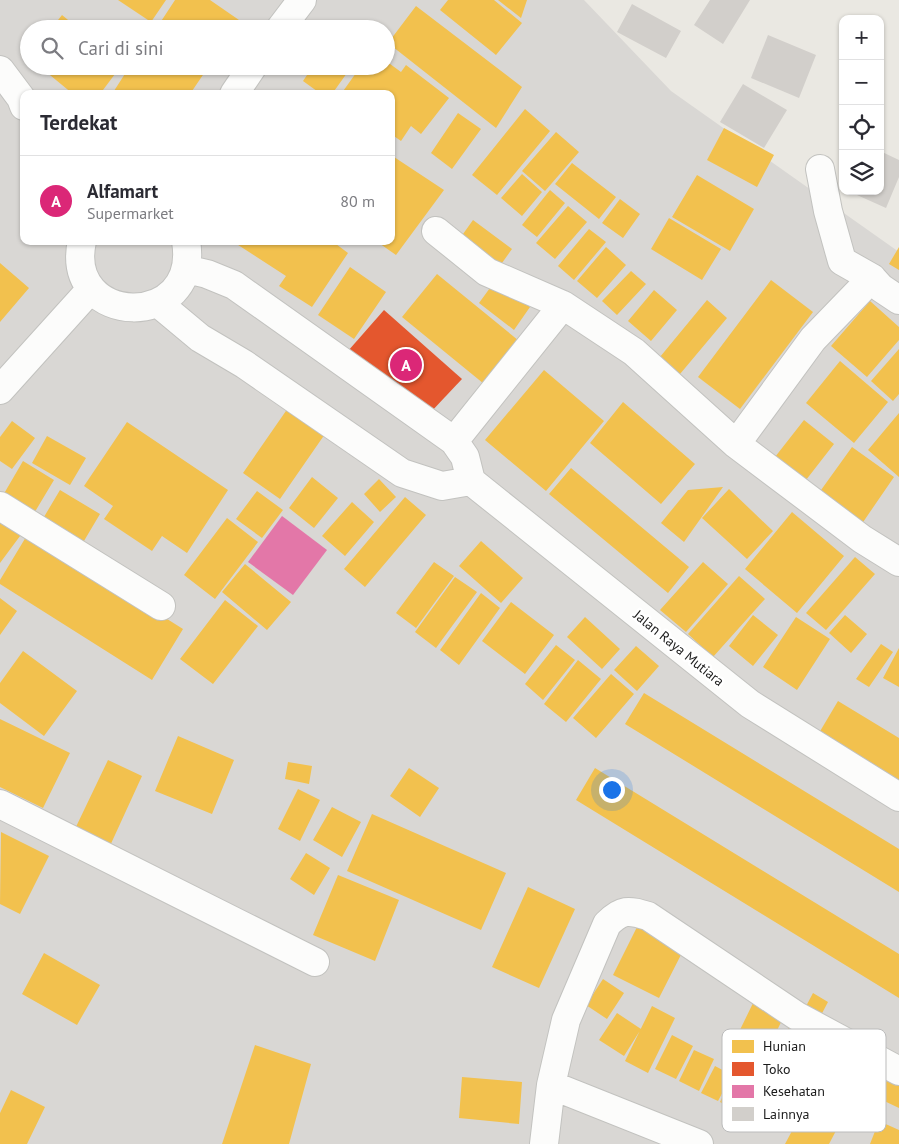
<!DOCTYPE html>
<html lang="id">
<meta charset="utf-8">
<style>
body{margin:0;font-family:"PT Sans",sans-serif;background:#f2f2f3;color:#2b2b33}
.controls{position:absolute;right:15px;top:15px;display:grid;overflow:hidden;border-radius:10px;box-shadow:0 1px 4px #0004}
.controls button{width:45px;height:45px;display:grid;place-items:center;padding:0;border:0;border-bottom:1px solid #e1e1e2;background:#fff;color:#2b2b33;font:25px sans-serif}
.you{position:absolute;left:611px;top:789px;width:18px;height:18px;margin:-12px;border:4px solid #fff;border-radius:50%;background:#1a73e8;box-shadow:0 0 0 8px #1a73e833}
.badge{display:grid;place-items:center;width:32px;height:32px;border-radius:50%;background:#db2777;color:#fff;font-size:16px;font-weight:700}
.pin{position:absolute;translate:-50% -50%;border:2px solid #fff;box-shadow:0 1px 5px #0006}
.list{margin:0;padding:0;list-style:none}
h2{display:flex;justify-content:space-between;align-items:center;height:65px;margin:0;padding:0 20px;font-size:21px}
h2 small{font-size:16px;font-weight:400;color:#7c7c81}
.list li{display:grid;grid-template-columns:32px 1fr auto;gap:15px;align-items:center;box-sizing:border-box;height:90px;padding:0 20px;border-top:1px solid #e1e1e2}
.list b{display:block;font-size:19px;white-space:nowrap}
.list p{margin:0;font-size:16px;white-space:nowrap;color:#7c7c81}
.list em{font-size:16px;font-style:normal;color:#7c7c81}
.icon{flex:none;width:28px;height:28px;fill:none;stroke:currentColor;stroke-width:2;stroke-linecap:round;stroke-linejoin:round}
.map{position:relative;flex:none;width:899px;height:1144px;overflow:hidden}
.search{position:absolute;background:#fff;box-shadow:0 1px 4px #0004;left:20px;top:20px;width:375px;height:55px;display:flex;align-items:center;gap:12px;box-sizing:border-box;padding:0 18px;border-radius:28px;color:#7c7c81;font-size:19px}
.panel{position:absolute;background:#fff;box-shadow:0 1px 4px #0004;left:20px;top:90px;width:375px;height:155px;border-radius:10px}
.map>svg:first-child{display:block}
.residential{fill:#d9d7d4;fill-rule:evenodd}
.homes{fill:#f2c14e}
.shops{fill:#e4572e}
.health{fill:#e377a8}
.building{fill:#d2cfcb}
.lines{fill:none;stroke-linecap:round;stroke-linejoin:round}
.minor-casing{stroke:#c2c2bf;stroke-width:30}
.minor{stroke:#fcfcfb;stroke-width:28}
.labels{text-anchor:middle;stroke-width:5;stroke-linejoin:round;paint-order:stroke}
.street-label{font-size:14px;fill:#1b1b1b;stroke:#fff}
.key{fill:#fff;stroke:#bbb;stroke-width:1}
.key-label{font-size:14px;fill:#1b1b1b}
</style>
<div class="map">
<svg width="899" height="1144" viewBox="0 0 899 1144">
<rect width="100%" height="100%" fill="#eae8e2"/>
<path class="residential" d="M0,0h584l87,91 228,161v892h-899zM29,29h357v37h-357zM24,94h367v147h-367z"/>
<path class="homes" d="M118,0h48l-15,22z
M175,0h35l29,20 -5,9h-78z
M448,0h46l28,23 -26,32 -56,-45z
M498,0h29l-6,18z
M416,6l106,81 -26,41 -108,-85z
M62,15l17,14h-28z
M246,22l11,7h-16z
M345,22l10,7h-14z
M386,61l15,11 5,-7 43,33 -28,36 -10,-8 -10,15 -10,-7v-40h-50l20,-28h25z
M39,66h82l-21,28h-27z
M130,66h79l-19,28h-78z
M223,66h27l-7,13z
M313,66h39l-20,28h-11l-18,-13z
M525,109l25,22 -53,64 -25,-20z
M458,113l23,16 -29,40 -21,-16z
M724,128l50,27 -17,32 -50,-27z
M556,132l23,20 -34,39 -23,-20z
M391,155l53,35 -48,65 -20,-14h15z
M572,163l44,34 -17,22 -44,-35z
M522,174l20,18 -20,24 -21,-18z
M697,175l57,34 -24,42 -58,-34z
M550,190l15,13 -28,34 -15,-12z
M620,199l20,15 -17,24 -21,-15z
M568,206l19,16 -32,37 -19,-16z
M669,218l52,31 -19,31 -51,-31z
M473,220l39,29 -15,21 -39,-29z
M589,229l17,13 -32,38 -16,-14z
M232,241h100l16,12 -36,54 -33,-21 7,-10z
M606,247l20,18 -29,33 -20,-17z
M899,247v23l-10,-6z
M0,263l29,25 -29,34z
M350,267l36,25 -32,47 -36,-24z
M631,271l15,13 -29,31 -15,-14z
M437,274l87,71 -35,43 -87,-71z
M771,280l42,32 -73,97 -42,-32z
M495,281l35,26 -16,23 -35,-27z
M654,290l23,20 -26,31 -23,-20z
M707,300l20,18 -52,62 -20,-17z
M870,301l29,26v13l-32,37 -36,-31z
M899,349v45l-6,7 -22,-20z
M840,361l48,41 -34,41 -48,-40z
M544,370l60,51 -58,70 -61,-51z
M623,402l72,62 -34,40 -71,-61z
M288,408l37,26 -45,65 -37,-26z
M899,413v64l-31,-27z
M804,420l30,24 -28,36 -31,-23z
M12,421l23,17 -23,31 -12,-8v-24z
M127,422l101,68 -41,63 -25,-17 -10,15 -48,-32 9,-13 -29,-20z
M47,436l39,22 -16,27 -38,-22z
M852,447l42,30 -35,51 -43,-31z
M23,461l31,19 -21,35 -31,-18z
M571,468l118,99 -21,26 -119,-99z
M312,477l26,21 -24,30 -25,-20z
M379,479l17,18 -16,15 -16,-18z
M723,487l-39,55 -23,-19 27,-33z
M729,489l44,42 -26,28 -45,-41z
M60,490l40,24 -22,37 -40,-24z
M257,491l26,19 -21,28 -26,-19z
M405,497l21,18 -61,72 -21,-18z
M352,502l22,20 -29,34 -23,-20z
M792,512l52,44 -47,57 -52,-44z
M0,515l23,17 -23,31z
M227,518l31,24 -43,57 -31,-24z
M29,532l154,97 -31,51 -152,-96v-4z
M481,541l42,37 -22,25 -42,-37z
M855,557l20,17 -49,56 -20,-17z
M434,562l20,14 -38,52 -20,-15z
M703,562l25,22 -42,48 -26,-22z
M245,564l46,38 -24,28 -45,-38z
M739,576l26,23 -52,58 -25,-23z
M455,577l22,15 -41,56 -21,-16z
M481,593l19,15 -41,57 -19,-15z
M0,598l17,13 -17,24z
M225,600l33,26 -45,58 -33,-25z
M511,602l43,33 -29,39 -43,-33z
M753,615l25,20 -25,31 -24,-20z
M845,615l22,19 -16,19 -22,-20z
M585,617l35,32 -18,20 -35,-32z
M796,617l34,22 -33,51 -34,-23z
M881,644l12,8 -24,35 -13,-8z
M556,645l19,15 -32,40 -18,-16z
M636,646l23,20 -22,25 -23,-21z
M899,648v39l-16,-9z
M23,651l54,40 -33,45 -44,-33v-20z
M578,660l23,19 -35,43 -22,-18z
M611,674l23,20 -38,44 -23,-20z
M644,693l255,156v43l-274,-168z
M838,701l61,37v44l-80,-49z
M0,719l70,34 -27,55 -43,-21z
M178,736l56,24 -22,54 -57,-23z
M108,760l34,16 -33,72 -35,-17z
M288,762l24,4 -3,18 -24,-5z
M409,768l30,20 -19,29 -30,-21z
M595,768l304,186v44l-323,-198z
M298,789l22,11 -20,41 -22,-12z
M332,807l29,15 -19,35 -29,-17z
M372,814l134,59 -25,57 -134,-59z
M1,832l48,24 -29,58 -20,-10z
M306,853l24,15 -16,27 -24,-16z
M338,875l61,25 -24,61 -62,-26z
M528,887l47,22 -36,79 -47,-21z
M641,919l46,24 -28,55 -46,-23z
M44,953l56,32 -23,40 -55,-31z
M603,979l21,14 -17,26 -21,-14z
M813,993l15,9 -9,17 -15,-9z
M755,999l30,15 -18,37 -30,-15z
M652,1006l23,12 -27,55 -23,-12z
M617,1013l24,16 -17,27 -25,-16z
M790,1025l23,11 -18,37 -23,-12z
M672,1035l21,11 -17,33 -21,-10z
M255,1045l56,19 -22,80h-67z
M694,1050l20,9 -15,32 -20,-10z
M833,1054l34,18 -38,72h-44z
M715,1066l17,9 -14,26 -17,-8z
M733,1075l15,7 -14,28 -14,-8z
M462,1077l60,5 -3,42 -60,-6z
M888,1078l11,5v25l-21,-10z
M11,1090l34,17 -18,37h-27v-31z
M879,1121l20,9v14h-29z"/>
<path class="shops" d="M384,310l78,69 -33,35 -81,-63z"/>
<path class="health" d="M282,516l45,34 -34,45 -45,-33z"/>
<path class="building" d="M710,0h40l-27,44 -29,-19z
M632,4l49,27 -15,27 -49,-26z
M768,35l48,20 -17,43 -48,-20z
M743,84l44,26 -23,38 -44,-26z
M880,151l19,9v17l-13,31 -38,-17h32z"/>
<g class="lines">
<defs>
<path id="minor" d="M280,29l22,-29
M0,70l21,28 3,8
M234,94l19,-28
M820,169l8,42 14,50 30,17
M436,231l51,41 76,33
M82,241c-19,86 119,91 104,0
M186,269l21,5 27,11 220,156 11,16 6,24
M158,303l42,35 44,26 158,109 40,13 29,-5
M0,390l91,-101
M454,441l109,-136 71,47 102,92 126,95 37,23
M736,444l77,-105 59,-61 9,10 18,12
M471,481l279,223 149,93
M0,506l161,100
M0,804l315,158
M551,1085l148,59
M544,1144l7,-59 15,-65 41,-96c15,-15 21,-14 41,-8l149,100 102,55"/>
</defs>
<use href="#minor" class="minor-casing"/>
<use href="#minor" class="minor"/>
</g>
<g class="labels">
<g class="street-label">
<text transform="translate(679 648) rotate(39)" y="5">Jalan Raya Mutiara</text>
</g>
</g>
<rect x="722" y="1029" width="164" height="103" rx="8" class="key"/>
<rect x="732" y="1040" width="22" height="13" fill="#f2c14e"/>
<rect x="732" y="1062" width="22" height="14" fill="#e4572e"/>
<rect x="732" y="1085" width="22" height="13" fill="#e377a8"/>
<rect x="732" y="1107" width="22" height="14" fill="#d2cfcb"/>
<g class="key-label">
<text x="763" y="1051">Hunian</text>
<text x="763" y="1074">Toko</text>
<text x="763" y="1096">Kesehatan</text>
<text x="763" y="1119">Lainnya</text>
</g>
</svg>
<div class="controls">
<button>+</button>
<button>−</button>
<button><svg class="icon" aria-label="locate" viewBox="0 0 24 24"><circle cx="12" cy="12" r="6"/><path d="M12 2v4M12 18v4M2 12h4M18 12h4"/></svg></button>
<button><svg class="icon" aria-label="layers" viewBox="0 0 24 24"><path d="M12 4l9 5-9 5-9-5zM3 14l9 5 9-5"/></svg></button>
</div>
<div class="you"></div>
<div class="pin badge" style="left:406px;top:365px">A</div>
<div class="search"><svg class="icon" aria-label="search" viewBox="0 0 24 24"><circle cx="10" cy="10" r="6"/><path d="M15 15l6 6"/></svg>Cari di sini</div>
<section class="panel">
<h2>Terdekat<small></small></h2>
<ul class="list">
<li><span class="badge">A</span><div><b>Alfamart</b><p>Supermarket</p></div><em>80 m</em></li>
</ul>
</section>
</div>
